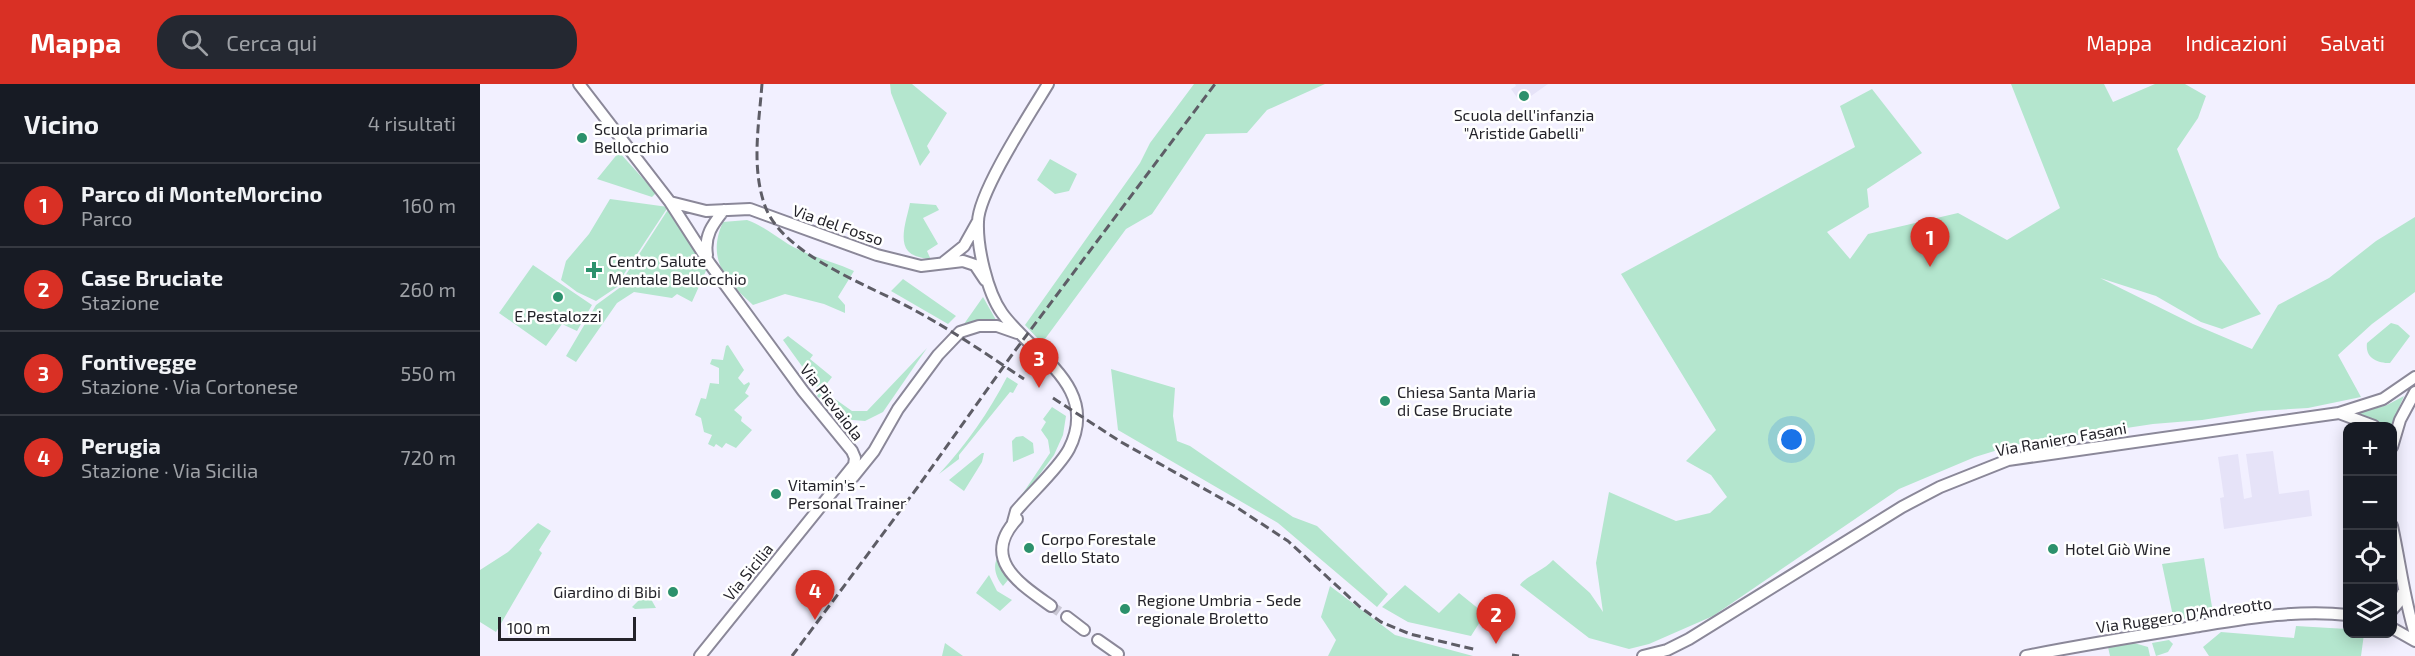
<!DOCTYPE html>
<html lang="it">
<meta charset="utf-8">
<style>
body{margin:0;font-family:"Exo 2",sans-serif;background:#242831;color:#f1f3f6}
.controls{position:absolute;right:18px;bottom:18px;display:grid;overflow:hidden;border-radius:12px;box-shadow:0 3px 15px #0003}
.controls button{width:54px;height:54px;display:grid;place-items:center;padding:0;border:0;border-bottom:2px solid #363941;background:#171b24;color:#f1f3f6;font:30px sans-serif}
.scale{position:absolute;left:18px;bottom:15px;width:138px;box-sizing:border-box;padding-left:6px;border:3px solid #24232a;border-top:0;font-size:16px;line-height:21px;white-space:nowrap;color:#24232a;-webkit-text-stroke:4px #fff;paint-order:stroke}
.you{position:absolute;left:1312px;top:356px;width:21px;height:21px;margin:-15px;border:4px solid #fff;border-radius:50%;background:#1a73e8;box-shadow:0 0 0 9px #1a73e833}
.badge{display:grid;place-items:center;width:39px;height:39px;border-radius:50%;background:#d93025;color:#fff;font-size:20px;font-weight:700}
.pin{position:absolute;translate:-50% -50px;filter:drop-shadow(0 2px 3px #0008)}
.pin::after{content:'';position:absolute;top:32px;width:21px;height:18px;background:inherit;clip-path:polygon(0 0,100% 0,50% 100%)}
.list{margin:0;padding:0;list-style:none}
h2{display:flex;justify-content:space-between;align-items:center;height:78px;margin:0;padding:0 24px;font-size:26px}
h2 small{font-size:20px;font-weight:400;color:#9ea1a6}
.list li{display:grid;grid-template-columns:39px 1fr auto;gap:18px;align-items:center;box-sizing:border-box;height:84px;padding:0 24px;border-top:2px solid #363941}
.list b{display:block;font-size:22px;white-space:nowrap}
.list p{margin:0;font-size:20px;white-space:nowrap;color:#9ea1a6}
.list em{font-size:20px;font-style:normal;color:#9ea1a6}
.icon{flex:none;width:33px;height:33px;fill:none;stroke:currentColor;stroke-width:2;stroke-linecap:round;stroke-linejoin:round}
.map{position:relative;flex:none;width:1935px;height:572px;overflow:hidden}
header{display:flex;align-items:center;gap:36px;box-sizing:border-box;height:84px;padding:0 30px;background:#d93025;color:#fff}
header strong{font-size:28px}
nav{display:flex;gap:33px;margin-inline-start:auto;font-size:21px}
.search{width:420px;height:54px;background:#242831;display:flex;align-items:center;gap:15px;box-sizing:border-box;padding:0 21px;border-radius:24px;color:#9ea1a6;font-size:22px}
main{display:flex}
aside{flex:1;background:#171b24}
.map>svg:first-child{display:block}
.built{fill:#e6e3f8}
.green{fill:#b4e6ce}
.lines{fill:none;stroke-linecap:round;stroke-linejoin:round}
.secondary-tunnel{stroke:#c9c7d4;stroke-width:10;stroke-dasharray:10 5;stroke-linecap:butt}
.secondary-casing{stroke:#8b8899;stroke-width:14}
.secondary{stroke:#fff;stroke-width:10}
.rail{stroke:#5e5d66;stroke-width:3;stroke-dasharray:9 4.5;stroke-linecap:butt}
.poi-dot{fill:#2c916c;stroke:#fff;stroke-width:2}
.labels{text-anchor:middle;stroke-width:5;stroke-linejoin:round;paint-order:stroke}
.poi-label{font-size:16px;fill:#24232a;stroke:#fff;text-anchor:start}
.street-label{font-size:16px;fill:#24232a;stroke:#fff}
</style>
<header>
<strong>Mappa</strong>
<div class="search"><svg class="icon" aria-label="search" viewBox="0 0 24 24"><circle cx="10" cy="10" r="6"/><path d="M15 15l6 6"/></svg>Cerca qui</div>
<nav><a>Mappa</a><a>Indicazioni</a><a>Salvati</a></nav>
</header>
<main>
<aside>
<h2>Vicino<small>4 risultati</small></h2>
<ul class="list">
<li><span class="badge">1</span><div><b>Parco di MonteMorcino</b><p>Parco</p></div><em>160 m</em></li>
<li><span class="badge">2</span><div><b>Case Bruciate</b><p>Stazione</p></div><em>260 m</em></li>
<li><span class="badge">3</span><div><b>Fontivegge</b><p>Stazione · Via Cortonese</p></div><em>550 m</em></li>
<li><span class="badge">4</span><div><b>Perugia</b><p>Stazione · Via Sicilia</p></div><em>720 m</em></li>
</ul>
</aside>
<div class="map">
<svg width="1935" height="572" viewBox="0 0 1935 572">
<rect width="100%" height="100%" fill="#f2f0ff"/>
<path class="built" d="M1035,0h33l-27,19 -10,-14 5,-3z
M1793,367l6,43 30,-4 3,26 -88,13 -4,-31 4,-1 -6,-40 20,-3 6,45 8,-2 -6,-43z"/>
<path class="green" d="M410,0h22l35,29 -20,33 3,6 -10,14 -29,-73z
M714,0h131l-58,26 -20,23 -41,1 -54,80 -26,15 -84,114 -17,-18 115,-162 10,-20z
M1531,0h93l9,18 42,-18h30l21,12 -8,22 -21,31 42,108 42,57 -39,15 -21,-7 -45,-26 -56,-18 93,46 59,25 26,-44 51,-27 47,-37 39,-24v75l-43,32 -34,31 23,42 -53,11 -49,3 -57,9 -49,4 -139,21 -39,12 -76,32 -186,127 -64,28 -20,5 -40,-11 -69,-53c6,-9 23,-14 33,-25l37,33 13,19 -7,-49 13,-71 67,29 34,-8 17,-16 -16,-22 -25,-14 30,-31 -95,-156 234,-127 -15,-41 32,-17 50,64 -55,36 2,18 -42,25 23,27 18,-25 90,-21 49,27 53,-32z
M139,68l37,41 -4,4 -55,-18z
M570,75l27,15 -8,17 -14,3 -18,-14z
M130,115l58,8 -44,67 -4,11 -24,16 -19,-9 -16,-12 5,-19 23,-27z
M430,119l26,2 3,5 -16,8 15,26 -11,7 4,9c-6,-2 -18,-3 -23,-9 -10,-11 0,-36 2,-48z
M189,124l40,56 -17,38 -15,-8 -5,4 -38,-6 -17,11 -41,59 -10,-6 30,-51 26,-19 3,-10z
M267,136c16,6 27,15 41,24 20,12 44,17 66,27l-16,26 7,8v8l-21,-9 -39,-10 -32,11c-27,-25 -47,-45 -30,-83z
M53,181l59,40 -15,26 -15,-7 -16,22 -47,-33z
M423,195l53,37 -8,8 -57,-33z
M503,213l13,23 -32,4z
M1911,239l7,2 12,11 -20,27c-13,0 -25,-5 -23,-20z
M308,252l25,19 -3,4 22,18 -7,9 -8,1 -34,-47z
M248,261l16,25 -6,8 6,7 5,-3 1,2 -5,9 4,3 -15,14 8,7 -1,4 11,9 -16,18 -10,-5 -4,5 -6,-4 -2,3 -6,-3 4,-9 -8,-3 -3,-14 -6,-3 6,-17 5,1 4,-16 9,1v-16l-9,-4 2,-5 11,1 3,-14z
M447,264l-44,64 -18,9 -25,-2 -23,-23 4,-7 31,22h15z
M631,285l64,19 -2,28 4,25 13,5 103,71 24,9 71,68 -11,13 -99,-84 -160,-93z
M527,293l11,7 -5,9 -3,-1 -51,63v4l-20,15c27,-29 50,-62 68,-97z
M1924,312l-13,30h-9l-27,-12 32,-9z
M572,323l14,9 -3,19 -9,20 -34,46 -1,-2 31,-46 -2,-13 -7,-10 5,-8 -3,-3z
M543,352l10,7 1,10 -21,9 -1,-21 4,-4z
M502,369h2l-2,9 -18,29 -15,-11z
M58,439l13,8 -12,19 3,3 -46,79 -16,-10v-52l28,-18z
M518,473l2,9 8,14 -5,6c-7,-8 -11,-20 -5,-29z
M1724,474l9,55 -39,8 -12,-57z
M509,491l8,16 15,9 -12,11 -24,-18z
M925,501l34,28 20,-20 26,21 -14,22 -63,-14 -26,-15z
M850,502l65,49 78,21h-145l8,-16 -15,-23z
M167,508l9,16 -21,1 -3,-2z
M1816,542l51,3 1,5h16l-3,22h-152l-6,-9 18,-15 73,6z
M1689,556l4,4 -5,8 -12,4 -4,-13z
M465,559l18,13h-21z
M1654,559l14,4 2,9h-40l-2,-9z"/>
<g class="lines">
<path class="secondary-tunnel" d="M571,522l16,11"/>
<defs>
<path id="secondary" d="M99,0l91,118 40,62 93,127 49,60 3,7 -1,7 -154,191
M190,118l36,9 44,-2 127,46 44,11 42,-5 12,4 10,15
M227,171c-3,-20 6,-31 17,-45
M464,178l20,-16 14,-25
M1859,329l35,13
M1912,363l8,-27 15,-28
M373,393l21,-26 24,-42 40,-54 22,-23 19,-6h18l20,7
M537,435c-37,40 3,65 34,87
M533,438l3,-11c14,-17 43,-43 53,-62 32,-63 -37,-94 -67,-136 -15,-21 -25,-66 -24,-91 0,-29 53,-110 70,-138
M1912,442c8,36 12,73 23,108
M1912,526l6,-7 5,-11
M587,533l17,13
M1912,544l23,13
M618,556l20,14
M1163,572l24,-6 22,-11 213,-132 38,-20 68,-27 331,-47 44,-14 32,-22
M1546,572c56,-11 111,-20 167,-29 50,-8 104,-18 155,-12"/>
</defs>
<use href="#secondary" class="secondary-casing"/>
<use href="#secondary" class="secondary"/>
<path class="rail" d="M282,0c-3,40 -11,83 3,122 18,50 107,80 151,105 37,20 72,44 108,68
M573,314l68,44 112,63 55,36 72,66 21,15 29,12 67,16
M1032,571l7,1
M312,572l125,-168 97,-136 201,-268"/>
</g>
<g class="poi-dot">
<circle cx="1044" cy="12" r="6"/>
<circle cx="102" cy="54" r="6"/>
<path d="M111 177h6v6h6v6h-6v6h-6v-6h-6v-6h6z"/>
<circle cx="78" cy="213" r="6"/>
<circle cx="905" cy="317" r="6"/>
<circle cx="296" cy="410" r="6"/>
<circle cx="549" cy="464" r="6"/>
<circle cx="1573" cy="465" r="6"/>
<circle cx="193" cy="508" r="6"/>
<circle cx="645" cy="525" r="6"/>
</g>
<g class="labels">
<g class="poi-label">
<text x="1044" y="37" text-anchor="middle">Scuola dell'infanzia<tspan x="1044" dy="18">"Aristide Gabelli"</tspan></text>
<text x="114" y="51">Scuola primaria<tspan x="114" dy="18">Bellocchio</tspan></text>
<text x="128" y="183">Centro Salute<tspan x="128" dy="18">Mentale Bellocchio</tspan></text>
<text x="78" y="238" text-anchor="middle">E.Pestalozzi</text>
<text x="917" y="314">Chiesa Santa Maria<tspan x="917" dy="18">di Case Bruciate</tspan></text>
<text x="308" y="407">Vitamin's -<tspan x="308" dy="18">Personal Trainer</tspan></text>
<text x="561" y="461">Corpo Forestale<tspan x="561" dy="18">dello Stato</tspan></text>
<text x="1585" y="471">Hotel Giò Wine</text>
<text x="181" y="514" text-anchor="end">Giardino di Bibi</text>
<text x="657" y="522">Regione Umbria - Sede<tspan x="657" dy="18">regionale Broletto</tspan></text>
</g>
<g class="street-label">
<text transform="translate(358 141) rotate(19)" y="6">Via del Fosso</text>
<text transform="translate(352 318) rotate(52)" y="6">Via Pievaiola</text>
<text transform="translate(1581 355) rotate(-10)" y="6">Via Raniero Fasani</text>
<text transform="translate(268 488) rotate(-51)" y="6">Via Sicilia</text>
<text transform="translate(1704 531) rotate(-8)" y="6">Via Ruggero D'Andreotto</text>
</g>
</g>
</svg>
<div class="controls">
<button>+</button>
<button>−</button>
<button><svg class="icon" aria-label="locate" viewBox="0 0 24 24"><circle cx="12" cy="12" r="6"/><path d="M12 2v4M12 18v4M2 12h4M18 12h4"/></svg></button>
<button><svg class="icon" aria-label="layers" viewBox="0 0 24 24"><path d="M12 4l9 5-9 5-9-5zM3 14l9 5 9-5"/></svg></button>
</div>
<div class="scale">100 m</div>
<div class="you"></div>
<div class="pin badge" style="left:1450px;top:183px">1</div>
<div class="pin badge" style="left:1016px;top:560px">2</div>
<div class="pin badge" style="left:559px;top:304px">3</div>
<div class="pin badge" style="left:335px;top:536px">4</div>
</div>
</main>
